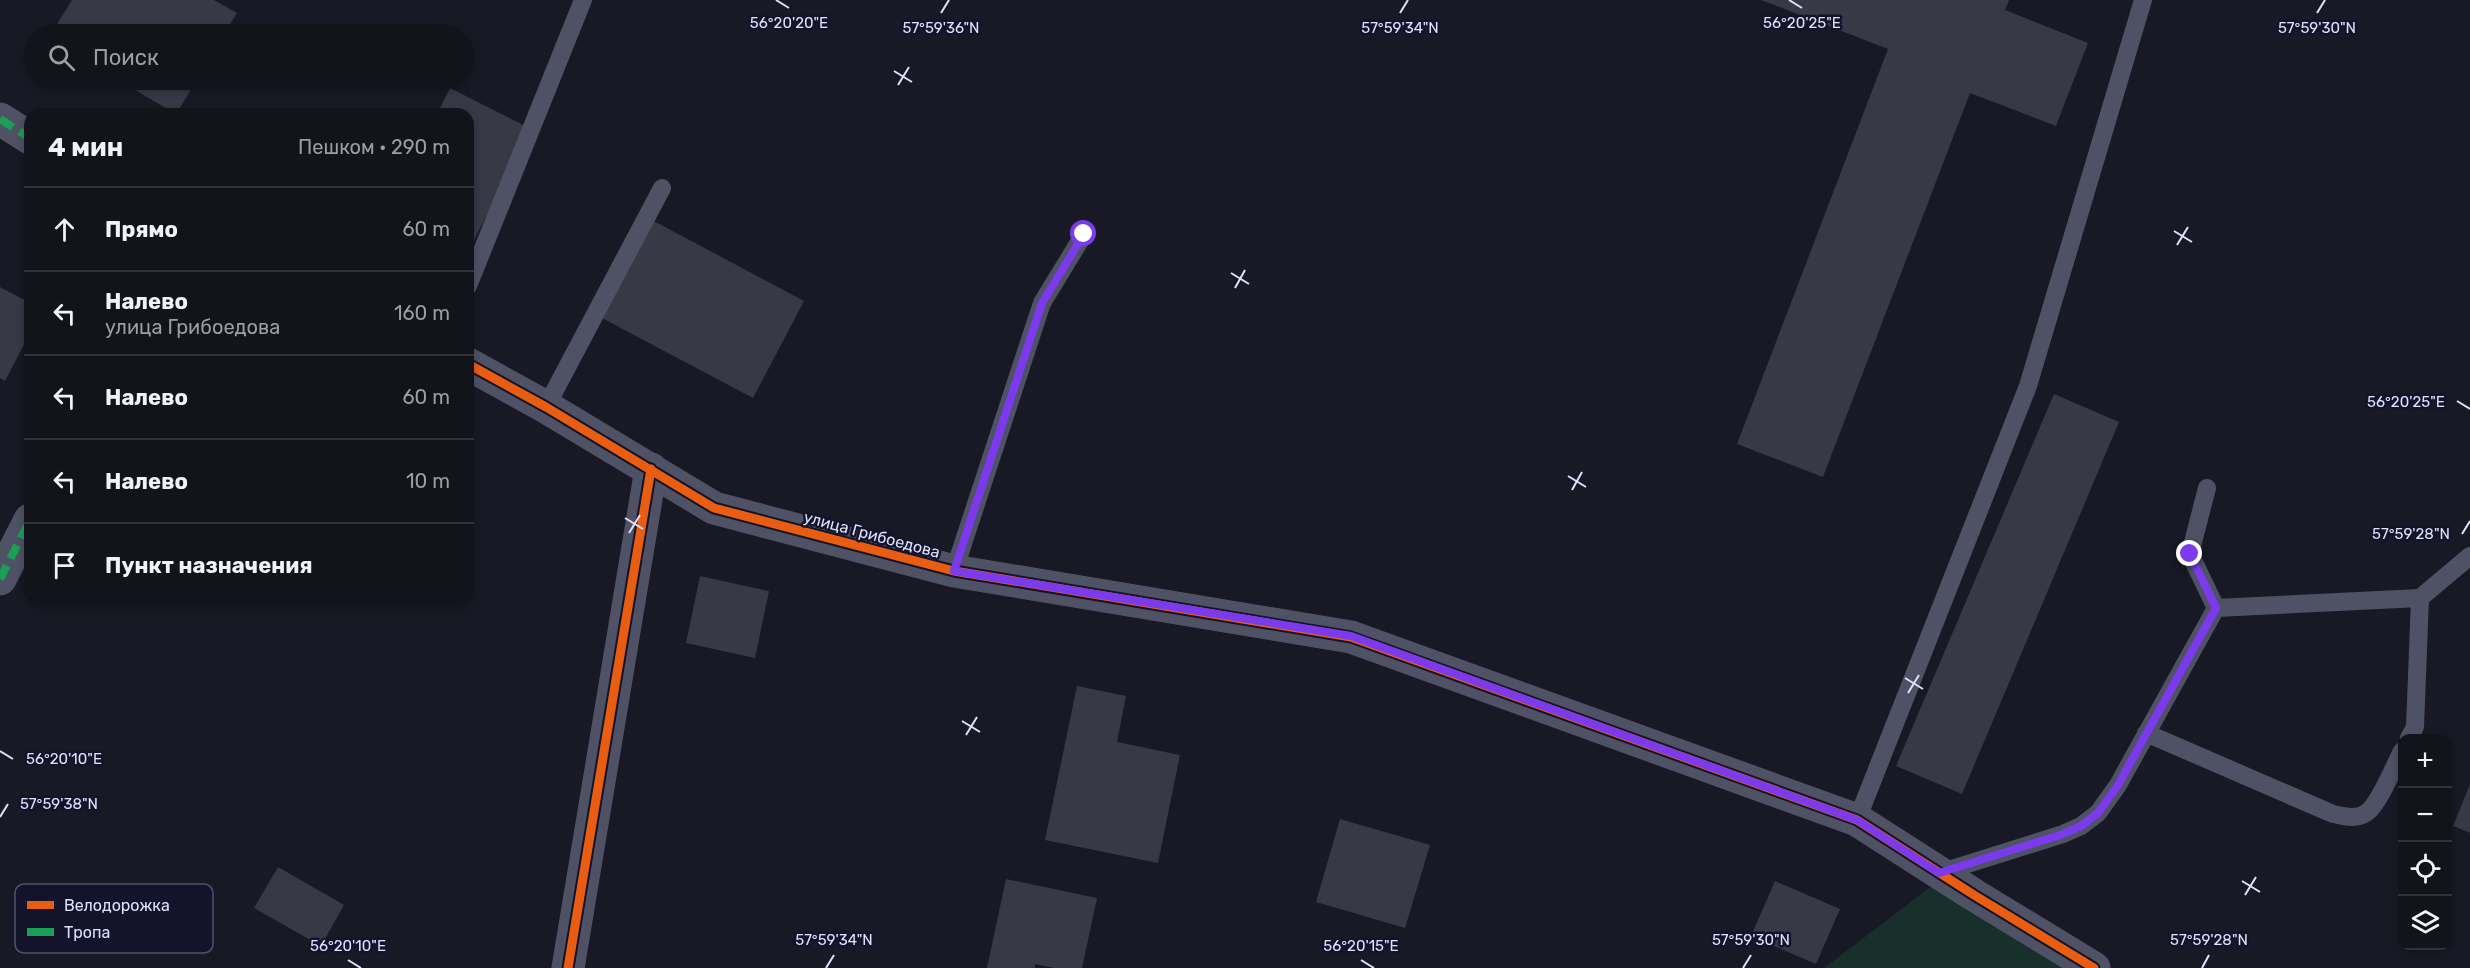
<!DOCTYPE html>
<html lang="ru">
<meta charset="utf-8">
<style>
body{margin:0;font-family:Rubik,sans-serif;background:#202029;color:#f1f3f6}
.controls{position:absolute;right:18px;bottom:18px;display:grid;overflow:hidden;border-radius:12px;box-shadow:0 3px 9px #0003}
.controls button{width:54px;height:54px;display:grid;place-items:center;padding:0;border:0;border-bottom:2px solid #32323b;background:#13131c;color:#f1f3f6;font:30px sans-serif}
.stop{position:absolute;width:18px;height:18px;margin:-14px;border:4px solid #7c3aed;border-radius:50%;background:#fff}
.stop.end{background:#7c3aed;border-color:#fff;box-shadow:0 2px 6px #0008}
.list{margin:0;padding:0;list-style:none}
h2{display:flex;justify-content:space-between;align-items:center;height:78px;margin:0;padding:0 24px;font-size:26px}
h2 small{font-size:20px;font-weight:400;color:#9d9ea3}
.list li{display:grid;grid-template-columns:39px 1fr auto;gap:18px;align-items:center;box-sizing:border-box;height:84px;padding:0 24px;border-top:2px solid #32323b}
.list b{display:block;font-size:22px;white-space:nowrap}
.list p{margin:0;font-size:20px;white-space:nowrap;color:#9d9ea3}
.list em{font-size:20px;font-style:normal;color:#9d9ea3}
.icon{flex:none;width:33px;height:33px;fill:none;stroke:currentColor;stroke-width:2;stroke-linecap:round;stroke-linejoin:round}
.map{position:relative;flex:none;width:2470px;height:968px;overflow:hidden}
.search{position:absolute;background:#13131c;box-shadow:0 3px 9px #0003;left:24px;top:24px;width:450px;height:66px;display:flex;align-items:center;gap:15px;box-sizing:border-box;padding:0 21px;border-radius:33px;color:#9d9ea3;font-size:22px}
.panel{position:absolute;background:#13131c;box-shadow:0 3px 9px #0003;left:24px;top:108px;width:450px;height:498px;border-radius:18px}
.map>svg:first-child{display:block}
.green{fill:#17302c}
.building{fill:#383846}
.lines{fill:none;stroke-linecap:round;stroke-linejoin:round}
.service{stroke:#4f5265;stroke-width:18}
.minor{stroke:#4f5265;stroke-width:33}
.quiet{stroke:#1a9f57;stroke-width:8;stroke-dasharray:15 8;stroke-linecap:butt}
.cycleway-casing{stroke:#13142b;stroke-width:13}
.cycleway{stroke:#e95d12;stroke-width:9}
.route{stroke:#7c3aed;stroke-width:8}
.ticks{fill:none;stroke:#dfe2fd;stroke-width:2}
.labels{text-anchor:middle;stroke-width:5;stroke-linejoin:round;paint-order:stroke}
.street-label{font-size:16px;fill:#dfe2fd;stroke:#13142b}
.key{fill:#13142b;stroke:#50526a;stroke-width:1.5}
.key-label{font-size:16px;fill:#dfe2fd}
.ticks-label{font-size:15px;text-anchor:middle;fill:#dfe2fd;stroke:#13142b;stroke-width:5;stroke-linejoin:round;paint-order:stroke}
</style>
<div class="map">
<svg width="2470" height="968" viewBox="0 0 2470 968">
<rect width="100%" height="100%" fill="#191925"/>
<path class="green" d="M1941,879l143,89h-260z"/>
<path class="building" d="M72,0h142l23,13 -13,21h-173z
M1761,0h248l-4,10 83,33 -32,83 -86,-33 -147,384 -86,-33 151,-395z
M118,80h79l-21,34z
M450,88l81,41 -63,123v-138h-31z
M652,220l152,81 -51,97 -153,-81z
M0,287l30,16v30l-25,48 -5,-3z
M2054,394l65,28 -157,372 -66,-28z
M700,576l69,15 -14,67 -69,-15z
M1077,686l49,10 -9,46 63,13 -22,108 -113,-23z
M2470,784v49l-17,-7z
M1340,819l90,26 -25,83 -89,-26z
M278,867l66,38 -23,41 -67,-38z
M1006,879l91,19 -15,70h-28l-19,-4v4h-48z
M1775,881l65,28 -24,55 -65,-28z"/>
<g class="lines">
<path class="service" d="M468,286l115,-286
M546,407l116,-219
M2207,488l-17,66 26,54
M954,571l88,-268 42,-69
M2146,733l187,81c11,2 23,6 33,-1 12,-7 29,-48 36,-62
M2409,738l6,-11 5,-129
M1857,820l171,-434 115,-386
M1939,873l124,-39 18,-8 17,-13 20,-28 98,-177 204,-10 50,-42"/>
<path class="minor" d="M0,119l30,19
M468,364l78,43 168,101 240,63 397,66 506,183 117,75 120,73
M0,579l30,-59
M568,968l83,-499"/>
<path class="quiet" d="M0,119l30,19
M0,579l30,-59"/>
<defs>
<path id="cycleway" d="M468,364l78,43 168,101 240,63 397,66 506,183 117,75 120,73
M568,968l83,-499"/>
</defs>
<use href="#cycleway" class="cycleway-casing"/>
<use href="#cycleway" class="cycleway"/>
</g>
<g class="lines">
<path class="route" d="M1084,234l-42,69 -88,268 397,65 506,184 82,53 124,-39 18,-8 17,-13 20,-28 98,-177 -26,-54"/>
</g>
<path class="ticks" d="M776,0l13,8M1789,0l13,8M941,13l8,-13M1400,13l8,-13M2317,13l8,-13M894,71l18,11M898,85l11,-18M2174,231l18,11M2177,245l11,-18M1231,273l18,11M1235,288l10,-18M2457,401l13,8M1568,476l18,11M1572,490l10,-18M625,518l18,11M629,533l11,-18M2462,534l8,-13M1905,678l18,11M1908,693l11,-18M962,721l18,11M966,735l11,-18M0,751l13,8M0,817l8,-13M2242,881l18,11M2245,895l11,-18M348,960l13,8M1361,960l13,8M826,968l8,-13M1743,968l8,-13M2202,968l7,-13"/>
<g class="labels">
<g class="street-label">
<text transform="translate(872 534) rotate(15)" y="6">улица Грибоедова</text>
</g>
</g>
<rect x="15" y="884" width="198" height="69" rx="9" class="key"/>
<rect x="27" y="901" width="27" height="8" fill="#e95d12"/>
<rect x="27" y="928" width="27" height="8" fill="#1a9f57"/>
<g class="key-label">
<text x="64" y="911">Велодорожка</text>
<text x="64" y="938">Тропа</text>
</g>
<g class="ticks-label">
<text x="789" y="28">56°20'20"E</text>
<text x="1802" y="28">56°20'25"E</text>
<text x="941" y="33">57°59'36"N</text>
<text x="1400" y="33">57°59'34"N</text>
<text x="2317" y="33">57°59'30"N</text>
<text x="2406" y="407">56°20'25"E</text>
<text x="2411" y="539">57°59'28"N</text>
<text x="64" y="764">56°20'10"E</text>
<text x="59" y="809">57°59'38"N</text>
<text x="834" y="945">57°59'34"N</text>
<text x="1751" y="945">57°59'30"N</text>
<text x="2209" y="945">57°59'28"N</text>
<text x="348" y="951">56°20'10"E</text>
<text x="1361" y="951">56°20'15"E</text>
</g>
</svg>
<div class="controls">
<button>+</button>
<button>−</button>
<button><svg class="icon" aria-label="locate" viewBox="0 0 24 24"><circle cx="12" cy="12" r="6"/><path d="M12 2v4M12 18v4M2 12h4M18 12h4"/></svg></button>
<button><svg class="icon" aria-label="layers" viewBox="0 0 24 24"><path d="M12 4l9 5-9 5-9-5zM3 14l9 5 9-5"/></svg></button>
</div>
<div class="stop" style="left:1084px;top:234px"></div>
<div class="stop end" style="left:2190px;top:554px"></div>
<div class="search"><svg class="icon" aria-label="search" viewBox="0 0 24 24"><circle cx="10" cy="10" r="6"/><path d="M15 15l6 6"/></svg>Поиск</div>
<section class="panel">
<h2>4 мин<small>Пешком · 290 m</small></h2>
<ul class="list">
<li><svg class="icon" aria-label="ahead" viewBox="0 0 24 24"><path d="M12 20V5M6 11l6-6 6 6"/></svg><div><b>Прямо</b></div><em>60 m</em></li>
<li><svg class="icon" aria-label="left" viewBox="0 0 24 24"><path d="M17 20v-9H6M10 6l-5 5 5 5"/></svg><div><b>Налево</b><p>улица Грибоедова</p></div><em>160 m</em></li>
<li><svg class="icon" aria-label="left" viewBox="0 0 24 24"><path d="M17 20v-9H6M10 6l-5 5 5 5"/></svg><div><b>Налево</b></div><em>60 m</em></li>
<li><svg class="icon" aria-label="left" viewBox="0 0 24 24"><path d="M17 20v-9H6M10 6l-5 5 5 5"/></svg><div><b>Налево</b></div><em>10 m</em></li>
<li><svg class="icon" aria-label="arrive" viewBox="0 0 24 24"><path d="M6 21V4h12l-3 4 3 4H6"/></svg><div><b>Пункт назначения</b></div></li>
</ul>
</section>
</div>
